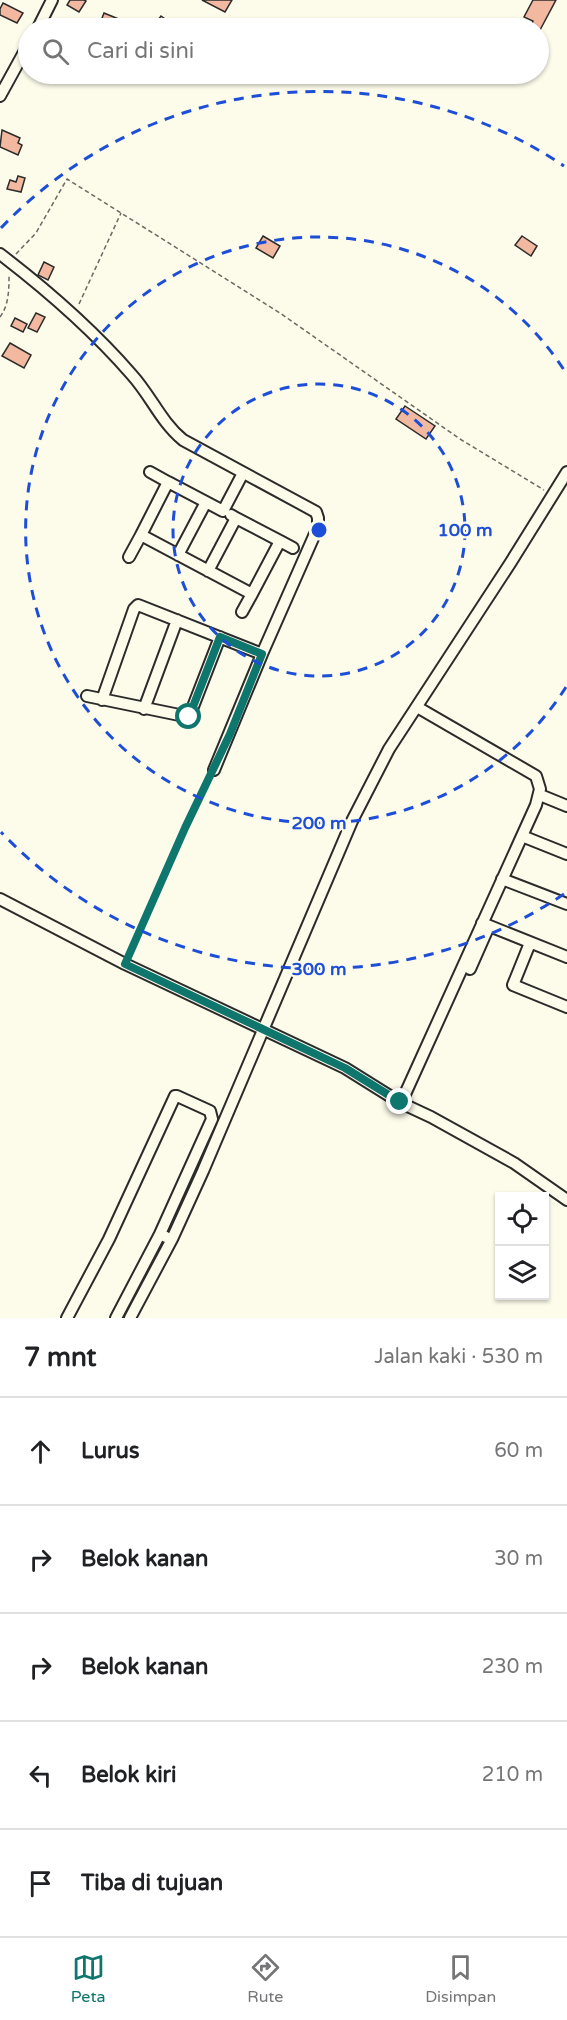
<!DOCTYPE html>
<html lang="id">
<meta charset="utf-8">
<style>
body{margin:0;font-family:"Varela Round",sans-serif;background:#f6f6f6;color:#202124}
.controls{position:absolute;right:18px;bottom:18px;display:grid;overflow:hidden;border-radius:0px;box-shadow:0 2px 4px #0004}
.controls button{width:54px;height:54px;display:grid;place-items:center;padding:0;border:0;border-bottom:2px solid #e0e0e0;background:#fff;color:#202124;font:30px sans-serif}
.stop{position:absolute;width:18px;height:18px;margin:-14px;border:4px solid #0f766e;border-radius:50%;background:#fff}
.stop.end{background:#0f766e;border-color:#fff;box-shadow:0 2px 6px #0008}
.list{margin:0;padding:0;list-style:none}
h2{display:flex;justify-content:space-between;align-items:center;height:78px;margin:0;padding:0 24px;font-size:26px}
h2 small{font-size:20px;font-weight:400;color:#757577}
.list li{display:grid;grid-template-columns:39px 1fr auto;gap:18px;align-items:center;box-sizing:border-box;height:108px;padding:0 24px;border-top:2px solid #e0e0e0}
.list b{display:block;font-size:22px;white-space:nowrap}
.list em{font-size:20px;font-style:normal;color:#757577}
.icon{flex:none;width:33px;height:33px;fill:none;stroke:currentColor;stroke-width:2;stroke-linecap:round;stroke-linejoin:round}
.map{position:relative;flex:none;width:567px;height:1318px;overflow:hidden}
.search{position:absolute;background:#fff;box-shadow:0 2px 4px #0004;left:18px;right:18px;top:18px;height:66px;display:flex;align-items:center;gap:15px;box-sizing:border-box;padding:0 21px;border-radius:33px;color:#757577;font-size:22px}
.sheet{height:618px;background:#fff}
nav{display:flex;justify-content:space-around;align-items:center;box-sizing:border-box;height:84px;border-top:2px solid #e0e0e0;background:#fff;font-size:16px;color:#757577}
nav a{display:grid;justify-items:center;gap:3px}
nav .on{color:#0f766e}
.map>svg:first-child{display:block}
.building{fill:#f2b8a0;stroke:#2b2b2b;stroke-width:1.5}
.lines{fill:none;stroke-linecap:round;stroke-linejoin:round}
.minor-casing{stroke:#2b2b2b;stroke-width:14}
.path{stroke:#6a6964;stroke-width:1.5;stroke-dasharray:4.5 3;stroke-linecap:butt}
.minor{stroke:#fdfbea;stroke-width:10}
.route{stroke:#0f766e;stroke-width:8}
.ring{fill:none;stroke:#1d4ed8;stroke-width:3;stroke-dasharray:10 8}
.centre{fill:#1d4ed8;stroke:#fdfbea;stroke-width:3}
.ring-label{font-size:18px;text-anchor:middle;font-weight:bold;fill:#1d4ed8;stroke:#fdfbea;stroke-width:4.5;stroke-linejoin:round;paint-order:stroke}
</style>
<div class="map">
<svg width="567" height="1318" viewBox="0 0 567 1318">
<rect width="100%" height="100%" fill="#fdfbea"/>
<path class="building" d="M70,0h14l2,1 -7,11 -12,-7z
M202,0h30l-7,12z
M533,0h23l-16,30 -9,-5 2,-4 -9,-4z
M3,3l20,10 -6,10 -17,-8v-6z
M104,13l17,7 -3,8h-13l-6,-2z
M161,16l14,10 -2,2h-21z
M2,130l18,8 -2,5 4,2 -4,10 -18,-8z
M18,176l7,2 -4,14 -14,-3 3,-9 6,2z
M263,236l17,10 -7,12 -17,-10z
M522,236l15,10 -6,10 -16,-11z
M44,262l10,5 -6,13 -10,-5z
M36,313l9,4 -8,15 -9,-4z
M15,318l12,6 -4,8 -12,-6z
M10,343l21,12 -7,13 -22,-12z
M405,406l30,20 -9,13 -30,-20z"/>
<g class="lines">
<defs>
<path id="minor" d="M38,28l14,-28
M0,96l28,-51
M0,254c47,36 93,76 132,121 19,21 29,47 51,65l133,72 2,6v9l-56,127 -48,116
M150,472l18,10
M236,518l44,23 -28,53 -111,-59 27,-53 55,29 20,-38
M280,541l13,7
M178,555l28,-53
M129,557l12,-22
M208,571l28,-53 -5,-3
M242,612l10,-18
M87,696l102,21 31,-80
M102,700l32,-91 4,-4 124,49
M144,709l33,-89
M540,795l27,11
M522,836l45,18
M502,879l65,25
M0,899l125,65 220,104 56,35 30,14 83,46 53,37
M482,923l85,34
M530,943l-17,42 54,22
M470,969l19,-43
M401,1103l135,-298 4,-16 -4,-13 -119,-69
M67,1318l42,-79 66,-143h2l33,15 2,8 -52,115
M116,1318l44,-84 6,3
M130,1318l42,-79 31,-68 149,-350 37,-72 122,-187 56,-90"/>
</defs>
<use href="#minor" class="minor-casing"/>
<path class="path" d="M16,254l20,-21 31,-54 213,134 180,126 84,51
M79,304l42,-91
M0,317c9,-12 9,-28 9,-42
M129,954l56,-127 24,-48"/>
<use href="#minor" class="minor"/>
</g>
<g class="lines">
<path class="route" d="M189,717l31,-80 42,17 -32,80 -45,94 -60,136 220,104 55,34"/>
</g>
<g class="ring">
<circle cx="319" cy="530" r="146"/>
<path d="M566 687A293 293 0 1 1 566 373"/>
<path d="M564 894A439 439 0 0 1 1 832M1 228A439 439 0 0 1 564 166"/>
</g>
<circle cx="319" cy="530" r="9" class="centre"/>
<g class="ring-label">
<text x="465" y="536">100 m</text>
<text x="319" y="829">200 m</text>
<text x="319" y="975">300 m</text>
</g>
</svg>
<div class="controls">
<button><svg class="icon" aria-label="locate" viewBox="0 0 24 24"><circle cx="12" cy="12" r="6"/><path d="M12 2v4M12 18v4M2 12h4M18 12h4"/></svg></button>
<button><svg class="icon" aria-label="layers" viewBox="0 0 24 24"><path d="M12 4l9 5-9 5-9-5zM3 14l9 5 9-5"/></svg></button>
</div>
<div class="stop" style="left:189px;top:717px"></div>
<div class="stop end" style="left:400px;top:1102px"></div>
<div class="search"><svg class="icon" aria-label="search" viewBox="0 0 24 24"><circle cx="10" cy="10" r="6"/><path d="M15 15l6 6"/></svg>Cari di sini</div>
</div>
<section class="sheet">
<h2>7 mnt<small>Jalan kaki · 530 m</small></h2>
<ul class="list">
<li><svg class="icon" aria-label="ahead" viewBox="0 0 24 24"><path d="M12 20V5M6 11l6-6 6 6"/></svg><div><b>Lurus</b></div><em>60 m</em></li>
<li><svg class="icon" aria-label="right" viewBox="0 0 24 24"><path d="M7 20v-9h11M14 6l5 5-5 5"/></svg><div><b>Belok kanan</b></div><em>30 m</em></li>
<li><svg class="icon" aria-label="right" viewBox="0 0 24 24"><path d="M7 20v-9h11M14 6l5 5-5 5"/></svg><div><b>Belok kanan</b></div><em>230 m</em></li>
<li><svg class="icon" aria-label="left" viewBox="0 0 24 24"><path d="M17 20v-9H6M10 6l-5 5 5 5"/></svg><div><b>Belok kiri</b></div><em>210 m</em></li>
<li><svg class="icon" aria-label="arrive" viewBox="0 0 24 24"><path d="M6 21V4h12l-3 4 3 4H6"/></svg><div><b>Tiba di tujuan</b></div></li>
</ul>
</section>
<nav>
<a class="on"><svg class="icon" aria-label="map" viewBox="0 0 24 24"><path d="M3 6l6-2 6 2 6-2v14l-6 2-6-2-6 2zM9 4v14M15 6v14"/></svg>Peta</a>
<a><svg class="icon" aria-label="directions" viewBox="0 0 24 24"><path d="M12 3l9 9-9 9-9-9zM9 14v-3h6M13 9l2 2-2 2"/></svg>Rute</a>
<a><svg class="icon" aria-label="saved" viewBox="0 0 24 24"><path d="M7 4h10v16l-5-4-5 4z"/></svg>Disimpan</a>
</nav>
